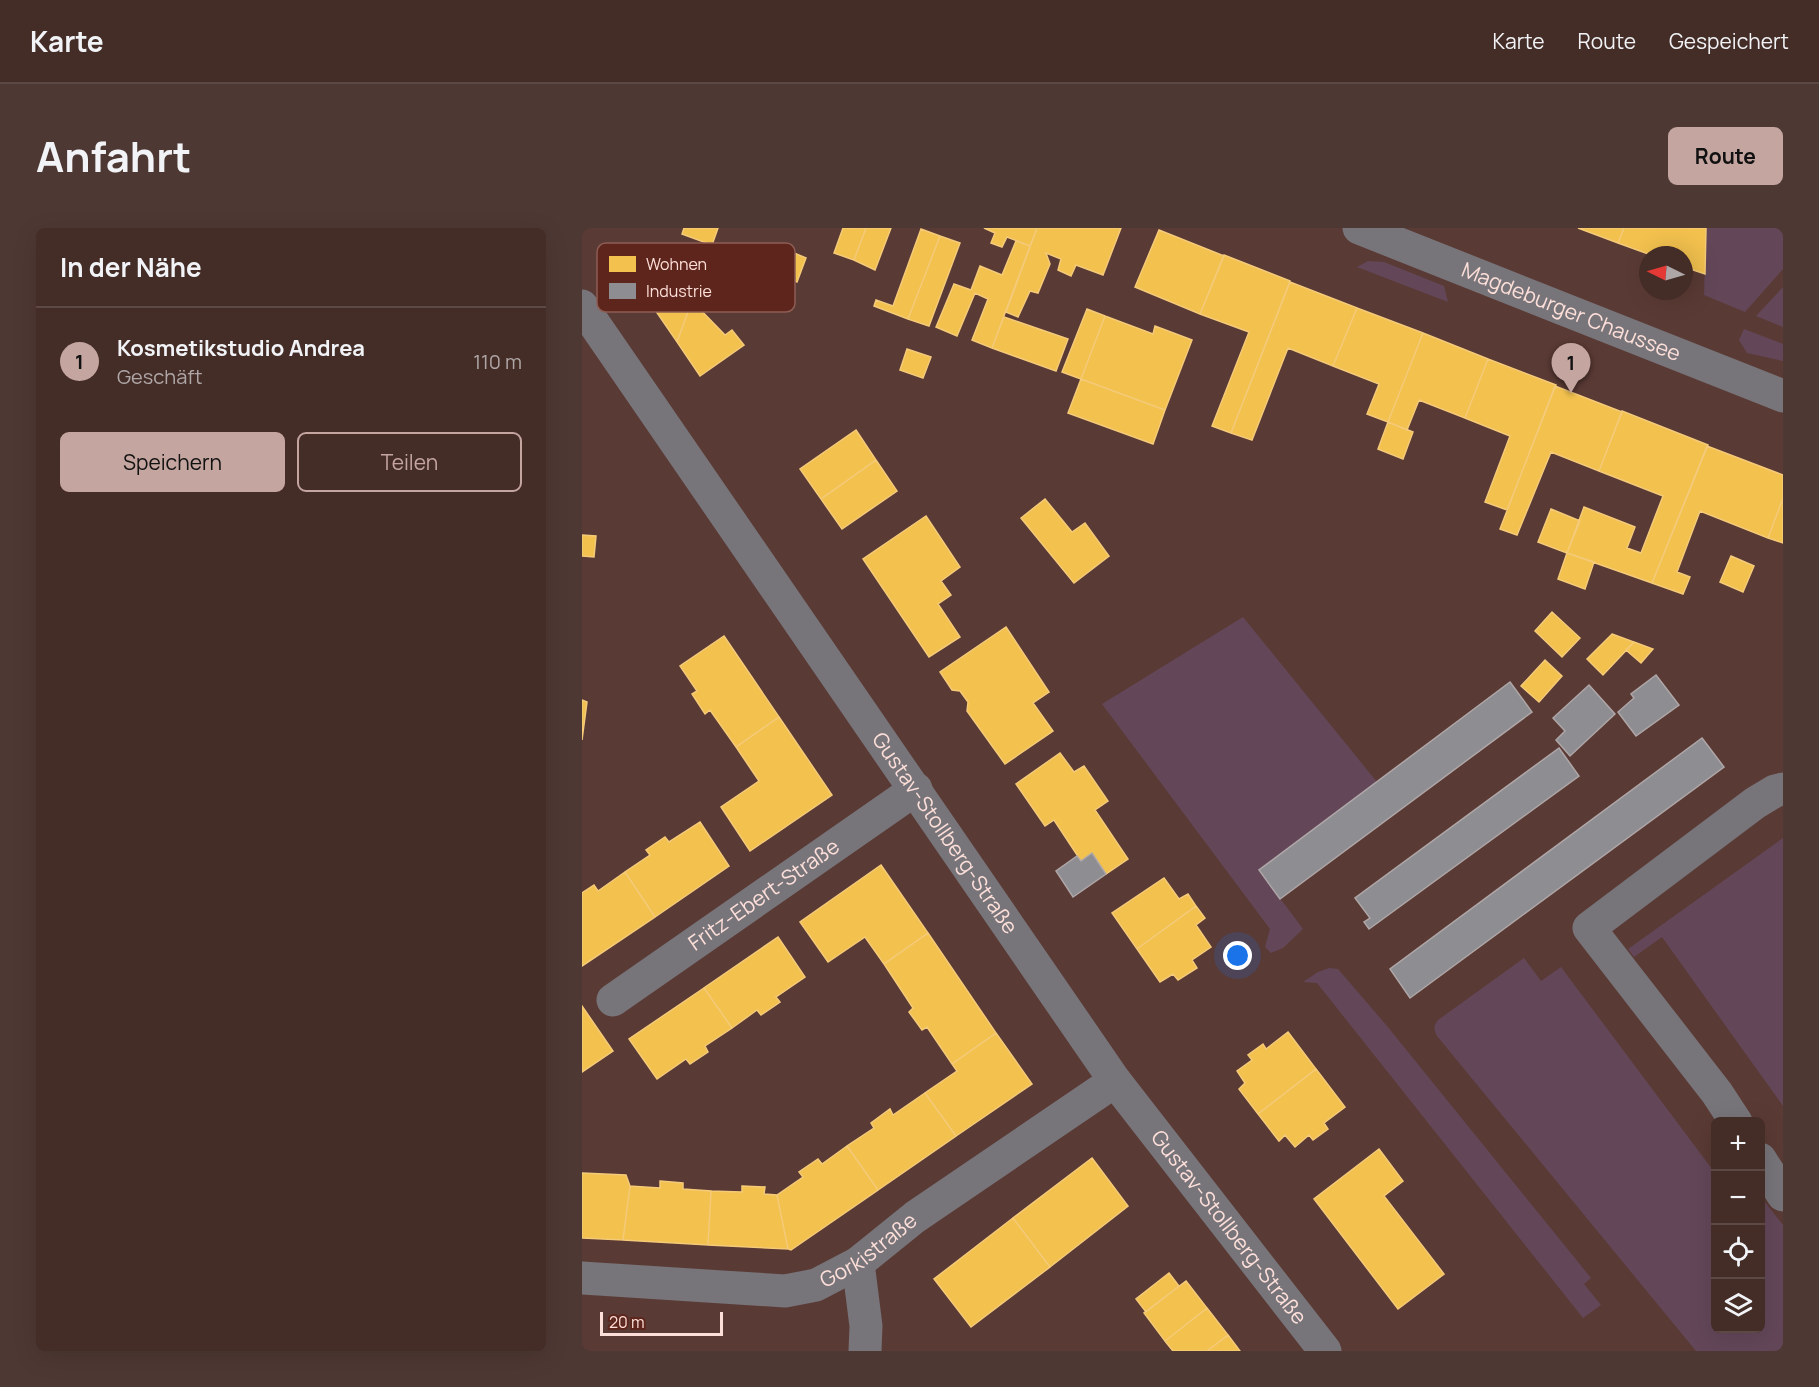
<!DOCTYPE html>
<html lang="de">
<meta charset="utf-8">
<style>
body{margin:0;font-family:Manrope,sans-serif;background:#4e3833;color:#f1f3f6}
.controls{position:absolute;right:18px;bottom:18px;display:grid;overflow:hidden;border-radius:9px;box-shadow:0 6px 24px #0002}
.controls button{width:54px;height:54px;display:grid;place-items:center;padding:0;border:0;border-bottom:2px solid #5c4844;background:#442c27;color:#f1f3f6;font:30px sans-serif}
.compass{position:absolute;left:1057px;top:18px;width:54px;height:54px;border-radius:50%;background:#442c27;box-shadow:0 6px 24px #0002;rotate:275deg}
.scale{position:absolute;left:18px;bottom:15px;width:123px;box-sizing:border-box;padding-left:6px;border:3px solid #fddfd9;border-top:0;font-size:16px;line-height:21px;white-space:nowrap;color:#fddfd9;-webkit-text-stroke:4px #5d251b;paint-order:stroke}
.you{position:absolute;left:656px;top:728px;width:21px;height:21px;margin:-15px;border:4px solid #fff;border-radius:50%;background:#1a73e8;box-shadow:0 0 0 9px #1a73e833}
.badge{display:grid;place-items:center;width:39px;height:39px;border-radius:50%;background:#c4a59f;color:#111;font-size:20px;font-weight:700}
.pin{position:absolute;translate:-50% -50px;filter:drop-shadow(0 2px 3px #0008)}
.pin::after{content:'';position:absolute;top:32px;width:21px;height:18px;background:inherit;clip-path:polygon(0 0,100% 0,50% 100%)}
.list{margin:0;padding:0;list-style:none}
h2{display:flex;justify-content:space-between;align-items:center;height:78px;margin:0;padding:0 24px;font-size:26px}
h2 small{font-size:20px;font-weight:400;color:#afa7a7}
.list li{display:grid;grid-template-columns:39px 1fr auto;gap:18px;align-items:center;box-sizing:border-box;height:108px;padding:0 24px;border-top:2px solid #5c4844}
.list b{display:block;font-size:22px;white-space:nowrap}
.list p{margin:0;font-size:20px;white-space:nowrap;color:#afa7a7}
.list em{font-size:20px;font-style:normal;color:#afa7a7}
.actions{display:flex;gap:12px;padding:18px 24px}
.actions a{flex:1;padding:14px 0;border:2px solid #c4a59f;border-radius:9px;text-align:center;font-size:21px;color:#c4a59f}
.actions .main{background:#c4a59f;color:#111}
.icon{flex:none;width:33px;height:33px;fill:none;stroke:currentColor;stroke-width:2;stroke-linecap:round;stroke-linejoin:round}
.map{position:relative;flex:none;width:1201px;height:1123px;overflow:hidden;border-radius:9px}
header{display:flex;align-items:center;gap:36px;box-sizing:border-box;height:84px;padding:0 30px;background:#442c27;border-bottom:2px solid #5c4844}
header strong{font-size:28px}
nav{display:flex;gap:33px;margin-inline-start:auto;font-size:21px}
.intro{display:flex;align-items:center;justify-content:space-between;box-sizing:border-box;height:144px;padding:0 36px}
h1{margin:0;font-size:42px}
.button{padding:15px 27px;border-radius:9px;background:#c4a59f;color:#111;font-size:21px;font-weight:700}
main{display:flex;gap:36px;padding:0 36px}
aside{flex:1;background:#442c27;border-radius:9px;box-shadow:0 6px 24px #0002}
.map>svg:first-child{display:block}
.green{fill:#634759}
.homes{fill:#f2c14e;stroke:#f5ca78;stroke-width:1.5}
.industry{fill:#8d8d92;stroke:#afa6a7;stroke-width:1.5}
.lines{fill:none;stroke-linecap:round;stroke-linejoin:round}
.minor{stroke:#77747a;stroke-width:33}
.labels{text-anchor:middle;stroke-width:6;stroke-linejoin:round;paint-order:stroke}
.street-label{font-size:21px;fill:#fddfd9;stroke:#5d251b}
.key{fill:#5d251b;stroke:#8d5d54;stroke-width:1.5}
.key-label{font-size:16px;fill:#fddfd9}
</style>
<header>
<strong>Karte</strong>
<nav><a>Karte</a><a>Route</a><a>Gespeichert</a></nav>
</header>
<div class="intro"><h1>Anfahrt</h1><a class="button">Route</a></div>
<main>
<aside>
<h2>In der Nähe<small></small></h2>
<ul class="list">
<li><span class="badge">1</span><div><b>Kosmetikstudio Andrea</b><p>Geschäft</p></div><em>110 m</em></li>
</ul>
<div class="actions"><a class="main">Speichern</a><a>Teilen</a></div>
</aside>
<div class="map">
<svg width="1201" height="1123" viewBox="0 0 1201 1123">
<rect width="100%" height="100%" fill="#5a3a34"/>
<path class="green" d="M1124,0h77v41l-38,43 -41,-17z
M786,33l16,1 60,24 4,16 -91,-35z
M1201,59v40l-27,-11z
M1162,101l39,15v17l-36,-8 -8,-13z
M661,389l134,165 -118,88 44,59 -20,19 -12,5 -6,-6 5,-18 -168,-225z
M1201,610v268l-121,-169 -28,20 -6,-8z
M942,730l17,23 20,-14 154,206 1,155h44l1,-124 4,-2 18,23v126h-87l-259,-315c-3,-6 -4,-10 1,-16z
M747,740l9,1 49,57 204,252 -7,6 17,21 -18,13 -266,-335 -14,-1 15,-10z"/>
<path class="homes" d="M102,0h34l-6,17 -30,-11z
M261,0h23l-12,32 -20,-7z
M284,0h25l-16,42 -21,-10z
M402,0h53l-7,18 -23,-9 -5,10 -11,-4 4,-10z
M455,0h84l-18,47 -27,-10 -5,11 -13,-6 3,-11 -15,-6 4,11 -12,29 -8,-2 -12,26 -12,-5z
M996,0h46l-6,15z
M1042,0h82l-1,46 -21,-7v-12h-33l-33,-12z
M339,1l19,7 -32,83 -34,-13 2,-6 17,6z
M577,2l65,26 -24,58 -65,-27z
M358,8l20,7 -31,83 -21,-7z
M434,13l14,5 -38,102 -20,-8 16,-41 -13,-6 -18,43 -21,-9 18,-43 17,6 9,-24 22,9z
M117,22l10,5 -32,87 -39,-57 29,-13 16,24z
M205,22l19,8 -9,24 -19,-8z
M642,27l66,26 -59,152 -19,-7 37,-94 -49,-18z
M708,54l67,26 -24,58 -45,-18 -36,92 -21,-7z
M110,73l33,34 7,-5 12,15 -44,31 -23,-34z
M775,80l66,25 -35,89 -21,-8 12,-30 -46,-18z
M505,81l18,7 -24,63 -19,-7z
M523,88l48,18 2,-8 37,14 -27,70 -84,-31z
M422,89l64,22 -12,32 -64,-23z
M841,105l65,26 -23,59 -46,-18 -12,30 -19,-8z
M325,121l24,8 -8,21 -23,-8z
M906,131l68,26 -49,125 -22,-8 25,-66 -45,-18z
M499,151l84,31 -12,34 -85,-31z
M973,158l67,26 -23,59 -48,-19 -34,83 -17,-6z
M1040,183l86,34 -56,138 -85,-30 17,-46 51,20 -8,21 14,5 22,-57 -64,-25z
M806,194l25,10 -10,27 -25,-10z
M274,202l20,30 -55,39 -21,-30z
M1125,218l76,29v23l-15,40 -68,-27 -23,61 13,5 -7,17 -31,-11z
M294,232l21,31 -55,38 -21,-30z
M1201,270v45l-15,-5z
M463,271l27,33 13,-9 24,33 -35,27 -53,-65z
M969,281l29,12 -13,32 -29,-11z
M344,288l34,51 -19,14 10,14 -13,9 22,33 -31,20 -66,-98z
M0,307l14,1 -2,21 -12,-1z
M985,325l27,9 -9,27 -27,-10z
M1149,328l23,10 -11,26 -23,-10z
M970,384l28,26 -18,19 -27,-26z
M424,399l43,65 -16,11 20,28 -48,33 -38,-53 1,-9 -8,-11 -8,-1 -12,-18z
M1030,406l22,8 -31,33 -16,-16z
M142,408l55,81 -43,30 -26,-37 -5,4 -13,-20 5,-3 -17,-25z
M1052,414l19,7 -12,14 -15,-13z
M963,432l17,16 -23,26 -18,-16z
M0,472l5,2 -5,38z
M197,489l53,78 -82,56 -29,-44 38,-26 -23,-34z
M478,525l14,19 10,-6 24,35 -13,9 33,49 -22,15 -14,-21 -11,8 -27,-41 -9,6 -29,-42z
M118,594l29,44 -74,51 -30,-45 25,-17 -4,-5 19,-13 4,5z
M299,637l47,68 -44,31 -19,-27 -37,25 -28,-40z
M43,644l30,45 -73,49v-73l12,-8 4,6z
M582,650l15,21 9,-5 8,12 -59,43 -25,-36z
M614,678l9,12 -9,7 15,22 -19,13 5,8 -19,12 -5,-6 -13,8 -23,-33z
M346,705l68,100 -44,31 -25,-37 -5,3 -13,-18 4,-4 -29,-44z
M196,709l27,40 -29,20 4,5 -19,13 -4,-5 -25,18 -28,-40z
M122,760l28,40 -27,18 3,6 -18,12 -4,-5 -29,20 -28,-40z
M0,778l31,45 -31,21z
M706,804l28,37 -58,45 -19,-25 6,-6 -8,-12 15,-11 -4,-5 15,-11 3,5z
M414,805l36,51 -76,52 -31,-43 32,-22 -5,-7z
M734,841l29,38 -21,16 4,6 -15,11 -4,-5 -14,12 -10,-12 -6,6 -21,-27z
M343,865l31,43 -78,54 -31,-44 27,-18 -3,-5 19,-14 3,6z
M265,918l31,44 -87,60 -3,-1 -11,-54 26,-18 -4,-5 19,-13 4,5z
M797,921l24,32 -19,15 60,78 -46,35 -84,-110z
M510,930l36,48 -78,61 -37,-49z
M0,945l44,2 4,11 -7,54 -41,-2z
M78,953l23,2v6l28,2 -3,54 -85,-5 7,-54 30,2z
M160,958l23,1 -1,7 13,1 11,54 -80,-4 3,-54 31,1z
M431,990l37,49 -79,60 -37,-48z
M587,1045l10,13 -33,26 -10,-13z
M604,1053l21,27 -42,33 -21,-28z
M625,1080l21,27 -21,16h-34l-8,-10z
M646,1107l12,16h-33z"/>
<path class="industry" d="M1074,447l23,30 -43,31 -18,-24 16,-14 -3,-4z
M928,454l22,30 -252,187 -21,-29z
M1007,457l26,29 -45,42 -14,-16 9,-9 -12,-13z
M1120,510l22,29 -314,231 -20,-29z
M977,520l20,28 -210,153 -5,-7 6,-4 -15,-20z
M510,625l14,21 -33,23 -17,-26 21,-15 4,5z"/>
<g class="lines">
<g class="minor">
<path id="s1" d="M777,0l424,168"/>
<path id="s2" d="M0,78l533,775 210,270"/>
<path id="s3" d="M31,772l303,-211"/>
<path d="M1154,894l-19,-29 -128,-165 166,-125 20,-12 8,-2"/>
<path d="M1178,931l23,36"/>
<path d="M276,1035l8,63 -1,25"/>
<path id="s4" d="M0,1050l203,13 31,-6 42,-22 57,-46 200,-136"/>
</g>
</g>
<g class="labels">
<g class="street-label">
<text dy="7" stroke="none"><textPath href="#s1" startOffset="228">Magdeburger Chaussee</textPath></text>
<text dy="7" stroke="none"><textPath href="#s2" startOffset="640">Gustav-Stollberg-Straße</textPath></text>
<text dy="7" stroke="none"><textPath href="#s3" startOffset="184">Fritz-Ebert-Straße</textPath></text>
<text dy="7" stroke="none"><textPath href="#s2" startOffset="1126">Gustav-Stollberg-Straße</textPath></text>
<text dy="7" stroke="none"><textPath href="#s4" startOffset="298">Gorkistraße</textPath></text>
</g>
</g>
<rect x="15" y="15" width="198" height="69" rx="9" class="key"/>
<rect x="27" y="28" width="27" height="16" fill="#f2c14e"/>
<rect x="27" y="55" width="27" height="16" fill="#8d8d92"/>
<g class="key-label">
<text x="64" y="42">Wohnen</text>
<text x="64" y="69">Industrie</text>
</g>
</svg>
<div class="controls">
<button>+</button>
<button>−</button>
<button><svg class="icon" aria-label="locate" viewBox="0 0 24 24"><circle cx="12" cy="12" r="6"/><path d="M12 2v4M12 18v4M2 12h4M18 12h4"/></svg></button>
<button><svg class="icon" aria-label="layers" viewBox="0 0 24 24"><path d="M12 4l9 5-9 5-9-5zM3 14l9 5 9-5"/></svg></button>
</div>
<svg class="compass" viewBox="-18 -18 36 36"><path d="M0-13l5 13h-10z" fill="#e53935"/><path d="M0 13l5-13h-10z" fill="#afa7a7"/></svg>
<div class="scale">20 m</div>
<div class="you"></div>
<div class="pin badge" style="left:989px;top:165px">1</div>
</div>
</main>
